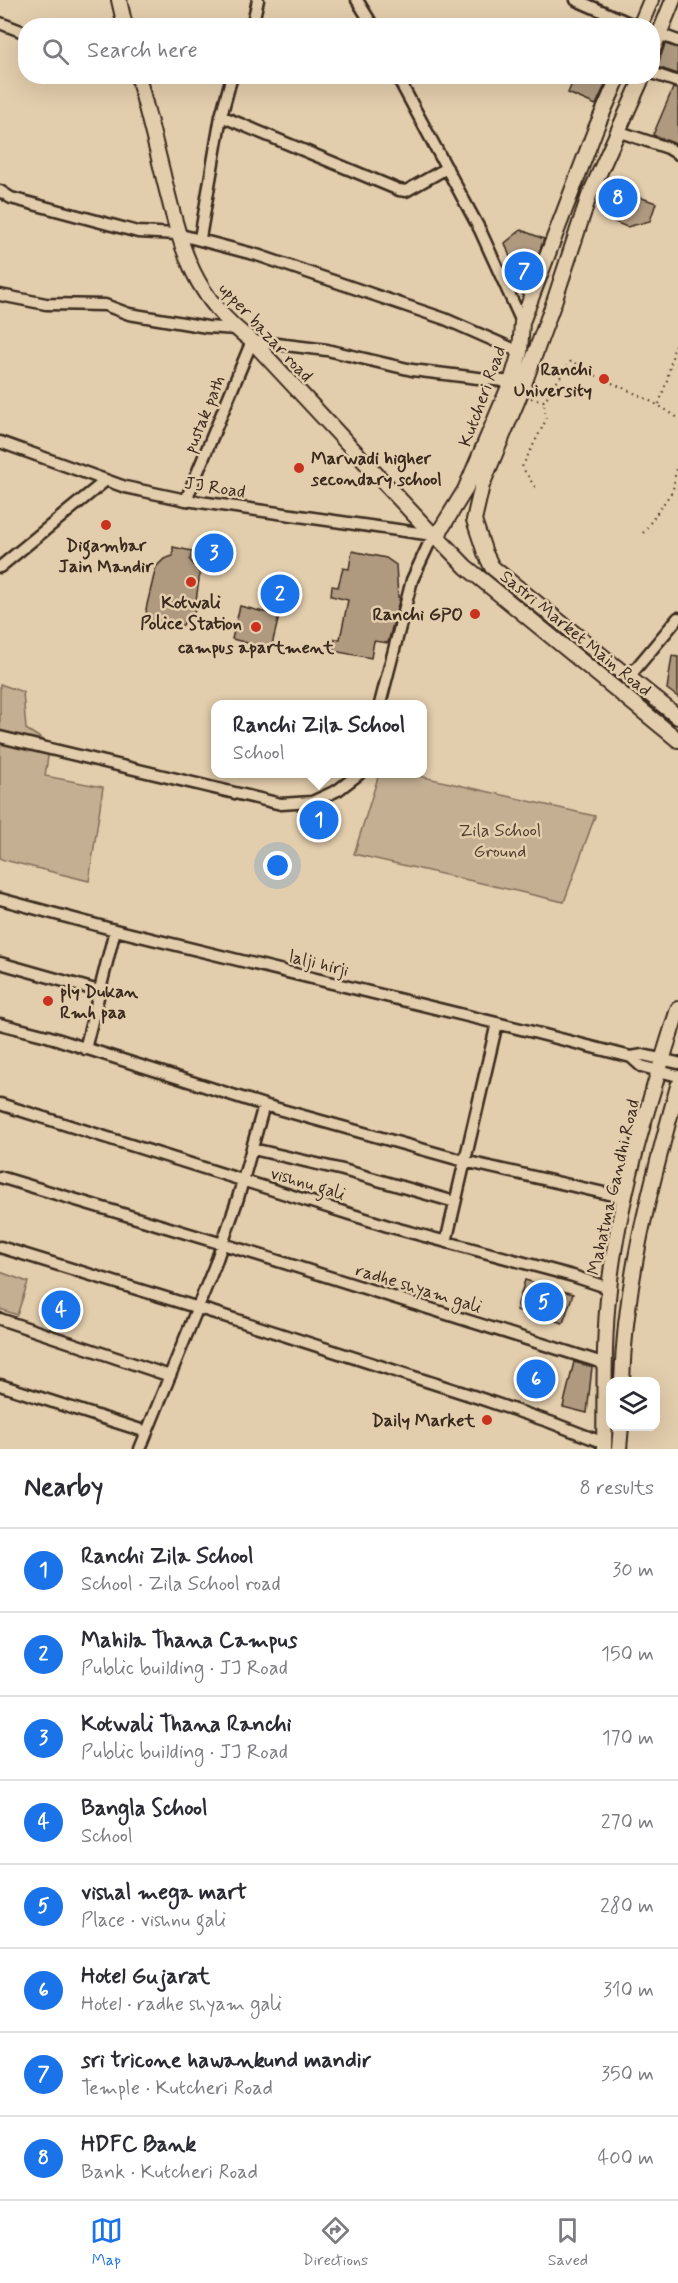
<!DOCTYPE html>
<meta charset="utf-8">
<style>
body{margin:0;font-family:Mynerve,sans-serif;background:#f2f2f3;color:#2b2b33}
.controls{position:absolute;right:18px;bottom:18px;display:grid;overflow:hidden;border-radius:12px;box-shadow:0 6px 24px #0002}
.controls button{width:54px;height:54px;display:grid;place-items:center;padding:0;border:0;border-bottom:2px solid #e1e1e2;background:#fff;color:#2b2b33;font:30px sans-serif}
.you{position:absolute;left:278px;top:866px;width:21px;height:21px;margin:-15px;border:4px solid #fff;border-radius:50%;background:#1a73e8;box-shadow:0 0 0 9px #1a73e833}
.badge{display:grid;place-items:center;width:39px;height:39px;border-radius:50%;background:#1a73e8;color:#fff;font-size:20px;font-weight:700}
.pin{position:absolute;translate:-50% -50%;border:3px solid #fff;box-shadow:0 2px 6px #0006}
.popup{position:absolute;left:211px;top:700px;width:216px;height:78px;box-sizing:border-box;display:grid;place-content:center;border-radius:12px;background:#fff;filter:drop-shadow(0 2px 4px #0005);font-size:20px;white-space:nowrap;color:#7c7c81}
.popup b{font-size:22px;color:#2b2b33}
.popup::after{content:'';position:absolute;left:50%;top:100%;margin-left:-12px;border:12px solid transparent;border-top-color:#fff}
.list{margin:0;padding:0;list-style:none}
h2{display:flex;justify-content:space-between;align-items:center;height:78px;margin:0;padding:0 24px;font-size:26px}
h2 small{font-size:20px;font-weight:400;color:#7c7c81}
.list li{display:grid;grid-template-columns:39px 1fr auto;gap:18px;align-items:center;box-sizing:border-box;height:84px;padding:0 24px;border-top:2px solid #e1e1e2}
.list b{display:block;font-size:22px;white-space:nowrap}
.list p{margin:0;font-size:20px;white-space:nowrap;color:#7c7c81}
.list em{font-size:20px;font-style:normal;color:#7c7c81}
.icon{flex:none;width:33px;height:33px;fill:none;stroke:currentColor;stroke-width:2;stroke-linecap:round;stroke-linejoin:round}
.map{position:relative;flex:none;width:678px;height:1449px;overflow:hidden}
.search{position:absolute;background:#fff;box-shadow:0 6px 24px #0002;left:18px;right:18px;top:18px;height:66px;display:flex;align-items:center;gap:15px;box-sizing:border-box;padding:0 21px;border-radius:24px;color:#7c7c81;font-size:22px}
.sheet{height:750px;background:#fff}
nav{display:flex;justify-content:space-around;align-items:center;box-sizing:border-box;height:84px;border-top:2px solid #e1e1e2;background:#fff;font-size:16px;color:#7c7c81}
nav a{display:grid;justify-items:center;gap:3px}
nav .on{color:#1a73e8}
.map>svg:first-child{display:block}
.green{fill:#c4af92;stroke:#806c58;stroke-width:1.5}
.building{fill:#af9a80;stroke:#3b2a1e;stroke-width:1.5}
.lines{fill:none;stroke-linecap:round;stroke-linejoin:round}
.street-casing{stroke:#3b2a1e;stroke-width:15}
.secondary-casing{stroke:#3b2a1e;stroke-width:18}
.path{stroke:#3b2a1e;stroke-width:2;stroke-dasharray:1.5 4.5;stroke-linecap:butt}
.street{stroke:#e2cdac;stroke-width:10}
.secondary{stroke:#e2cdac;stroke-width:14}
.poi-dot{fill:#c8321e;stroke:#e2cdac;stroke-width:2}
.labels{text-anchor:middle;stroke-width:5;stroke-linejoin:round;paint-order:stroke}
.street-label{font-size:18px;fill:#3b2a1e;stroke:#e2cdac}
.poi-label{font-size:18px;font-weight:bold;fill:#3b2a1e;stroke:#e2cdac;text-anchor:end}
.park-label{font-size:18px;fill:#503e2f;stroke:#e2cdac}
</style>
<div class="map">
<svg width="678" height="1449" viewBox="0 0 678 1449">
<rect width="100%" height="100%" fill="#e2cdac"/>
<filter id="ink" filterUnits="userSpaceOnUse"><feTurbulence type="fractalNoise" baseFrequency=".0167" numOctaves="2"/><feDisplacementMap in="SourceGraphic" scale="12" xChannelSelector="R" yChannelSelector="G"/><feConvolveMatrix kernelMatrix="1 2 1 2 8 2 1 2 1" color-interpolation-filters="sRGB"/></filter>
<g filter="url(#ink)">
<path class="green" d="M0,684l23,8 3,37 24,15 -5,32 58,11 -14,94 -89,-22z
M379,774h31l185,42 -31,86 -210,-48z
M0,1272l28,10 -11,33 -17,-6z"/>
<path class="building" d="M665,44l13,4v26l-21,-7z
M575,76h34l-13,29 -28,-12z
M673,88l5,1v56l-25,-10z
M611,187l45,16 -6,18 -23,6 -25,-10z
M521,230l23,9 -21,56 -18,-52z
M173,547l19,4 -2,9 10,13 -6,41 -4,-1 -7,12 -6,3 -9,1 -13,-5 -8,-8 -1,-7 10,-42 8,-8 9,-3z
M352,551l34,7 10,7 2,32h2l-12,46 -14,-2 -3,17 -38,-7 2,-12h5l8,-39 -17,-4 1,-10 6,1 5,-19 6,1z
M240,606l39,10 -8,33 -39,-10z
M672,656l6,1v40l-11,-8z
M525,1280l48,14 -10,29 -47,-13z
M574,1362l18,5 -5,46 -24,-6z"/>
<g class="lines">
<defs>
<path id="street" d="M357,0l16,26
M576,0l60,26
M0,23l26,10
M252,26l6,-26
M659,34l19,7
M652,73l26,9
M397,76l83,154 42,92
M221,116l178,74 7,1 41,-23
M617,131l51,17 10,6
M0,191l11,7 127,34 39,2 80,21 188,64 75,33
M200,238l21,-122 11,-40
M0,295l46,9 59,1 24,9 78,13 29,2
M0,442l125,45 61,13 247,35 -21,45 -32,124
M186,500l66,-159 75,9 85,20 99,12
M0,567l105,-86
M628,678l50,-60
M0,737l281,67 31,-2 26,-12 21,-16
M0,899l115,31 414,101 102,26 12,-2 35,8
M0,963l99,28
M0,1024l47,12 217,69 200,56 162,37
M85,1049l30,-119
M631,1057l10,9 37,10
M0,1104l391,123 182,49 36,12
M253,1149l90,21 112,32
M0,1177l259,78 347,109
M446,1242l51,-219
M0,1247l215,66 258,83 77,26 54,21
M0,1319l170,57
M0,1385l147,47
M140,1449l75,-184 23,-67 26,-93"/>
<path id="secondary" d="M119,0l6,26
M640,26l11,-26
M652,52l21,-52
M138,76c9,35 18,69 26,103 17,68 28,118 88,162l181,194 6,1
M619,76l-23,52 -74,194 -2,30 -9,30 -46,108 -24,39 -3,9 28,29 26,21 186,152
M643,76l-54,120 -35,106 -33,90 -39,93 -8,35 11,33 7,14 186,150
M622,1382c3,-104 29,-197 56,-296
M604,1449c1,-53 -1,-107 5,-160 10,-95 41,-190 69,-280
M619,1449l2,-23"/>
</defs>
<use href="#street" class="street-casing"/>
<use href="#secondary" class="secondary-casing"/>
<path class="path" d="M531,398l13,3 27,-40c10,6 21,13 32,18 27,12 51,22 75,39
M659,404l8,-24 11,-49
M535,487l-13,-20 24,-47 -2,-19
M643,533l30,-43 3,-22 2,-1"/>
<use href="#street" class="street"/>
<use href="#secondary" class="secondary"/>
</g>
</g>
<g class="poi-dot">
<circle cx="604" cy="379" r="6"/>
<circle cx="299" cy="468" r="6"/>
<circle cx="106" cy="525" r="6"/>
<circle cx="191" cy="582" r="6"/>
<circle cx="475" cy="614" r="6"/>
<circle cx="256" cy="627" r="6"/>
<circle cx="48" cy="1001" r="6"/>
<circle cx="487" cy="1420" r="6"/>
</g>
<g class="labels">
<g class="street-label">
<text transform="translate(266 332) rotate(47)" y="6">upper bazar road</text>
<text transform="translate(482 396) rotate(-70)" y="6">Kutcheri Road</text>
<text transform="translate(204 414) rotate(-68)" y="6">pustak path</text>
<text transform="translate(215 487) rotate(9)" y="6">JJ Road</text>
<text transform="translate(576 633) rotate(39)" y="6">Sastri Market Main Road</text>
<text transform="translate(319 963) rotate(14)" y="6">lalji hirji</text>
<text transform="translate(308 1183) rotate(17)" y="6">vishnu gali</text>
<text transform="translate(613 1187) rotate(-77)" y="6">Mahatma Gandhi Road</text>
<text transform="translate(419 1288) rotate(17)" y="6">radhe shyam gali</text>
</g>
<g class="poi-label">
<text x="592" y="375">Ranchi<tspan x="592" dy="21">University</tspan></text>
<text x="311" y="464" text-anchor="start">Marwadi higher<tspan x="311" dy="21">secondary school</tspan></text>
<text x="106" y="551" text-anchor="middle">Digambar<tspan x="106" dy="21">Jain Mandir</tspan></text>
<text x="191" y="608" text-anchor="middle">Kotwali<tspan x="191" dy="21">Police Station</tspan></text>
<text x="463" y="620">Ranchi GPO</text>
<text x="256" y="653" text-anchor="middle">campus apartment</text>
<text x="60" y="997" text-anchor="start">ply Dukan<tspan x="60" dy="21">Rmh paa</tspan></text>
<text x="475" y="1426">Daily Market</text>
</g>
<g class="park-label">
<text x="500" y="836">Zila School<tspan x="500" dy="21">Ground</tspan></text>
</g>
</g>
</svg>
<div class="controls">
<button><svg class="icon" aria-label="layers" viewBox="0 0 24 24"><path d="M12 4l9 5-9 5-9-5zM3 14l9 5 9-5"/></svg></button>
</div>
<div class="you"></div>
<div class="pin badge" style="left:319px;top:820px">1</div>
<div class="popup"><b>Ranchi Zila School</b>School</div>
<div class="pin badge" style="left:280px;top:594px">2</div>
<div class="pin badge" style="left:214px;top:553px">3</div>
<div class="pin badge" style="left:61px;top:1310px">4</div>
<div class="pin badge" style="left:544px;top:1302px">5</div>
<div class="pin badge" style="left:536px;top:1379px">6</div>
<div class="pin badge" style="left:524px;top:271px">7</div>
<div class="pin badge" style="left:618px;top:198px">8</div>
<div class="search"><svg class="icon" aria-label="search" viewBox="0 0 24 24"><circle cx="10" cy="10" r="6"/><path d="M15 15l6 6"/></svg>Search here</div>
</div>
<section class="sheet">
<h2>Nearby<small>8 results</small></h2>
<ul class="list">
<li><span class="badge">1</span><div><b>Ranchi Zila School</b><p>School · Zila School road</p></div><em>30 m</em></li>
<li><span class="badge">2</span><div><b>Mahila Thana Campus</b><p>Public building · JJ Road</p></div><em>150 m</em></li>
<li><span class="badge">3</span><div><b>Kotwali Thana Ranchi</b><p>Public building · JJ Road</p></div><em>170 m</em></li>
<li><span class="badge">4</span><div><b>Bangla School</b><p>School</p></div><em>270 m</em></li>
<li><span class="badge">5</span><div><b>vishal mega mart</b><p>Place · vishnu gali</p></div><em>280 m</em></li>
<li><span class="badge">6</span><div><b>Hotel Gujarat</b><p>Hotel · radhe shyam gali</p></div><em>310 m</em></li>
<li><span class="badge">7</span><div><b>sri tricone hawankund mandir</b><p>Temple · Kutcheri Road</p></div><em>350 m</em></li>
<li><span class="badge">8</span><div><b>HDFC Bank</b><p>Bank · Kutcheri Road</p></div><em>400 m</em></li>
</ul>
</section>
<nav>
<a class="on"><svg class="icon" aria-label="map" viewBox="0 0 24 24"><path d="M3 6l6-2 6 2 6-2v14l-6 2-6-2-6 2zM9 4v14M15 6v14"/></svg>Map</a>
<a><svg class="icon" aria-label="directions" viewBox="0 0 24 24"><path d="M12 3l9 9-9 9-9-9zM9 14v-3h6M13 9l2 2-2 2"/></svg>Directions</a>
<a><svg class="icon" aria-label="saved" viewBox="0 0 24 24"><path d="M7 4h10v16l-5-4-5 4z"/></svg>Saved</a>
</nav>
